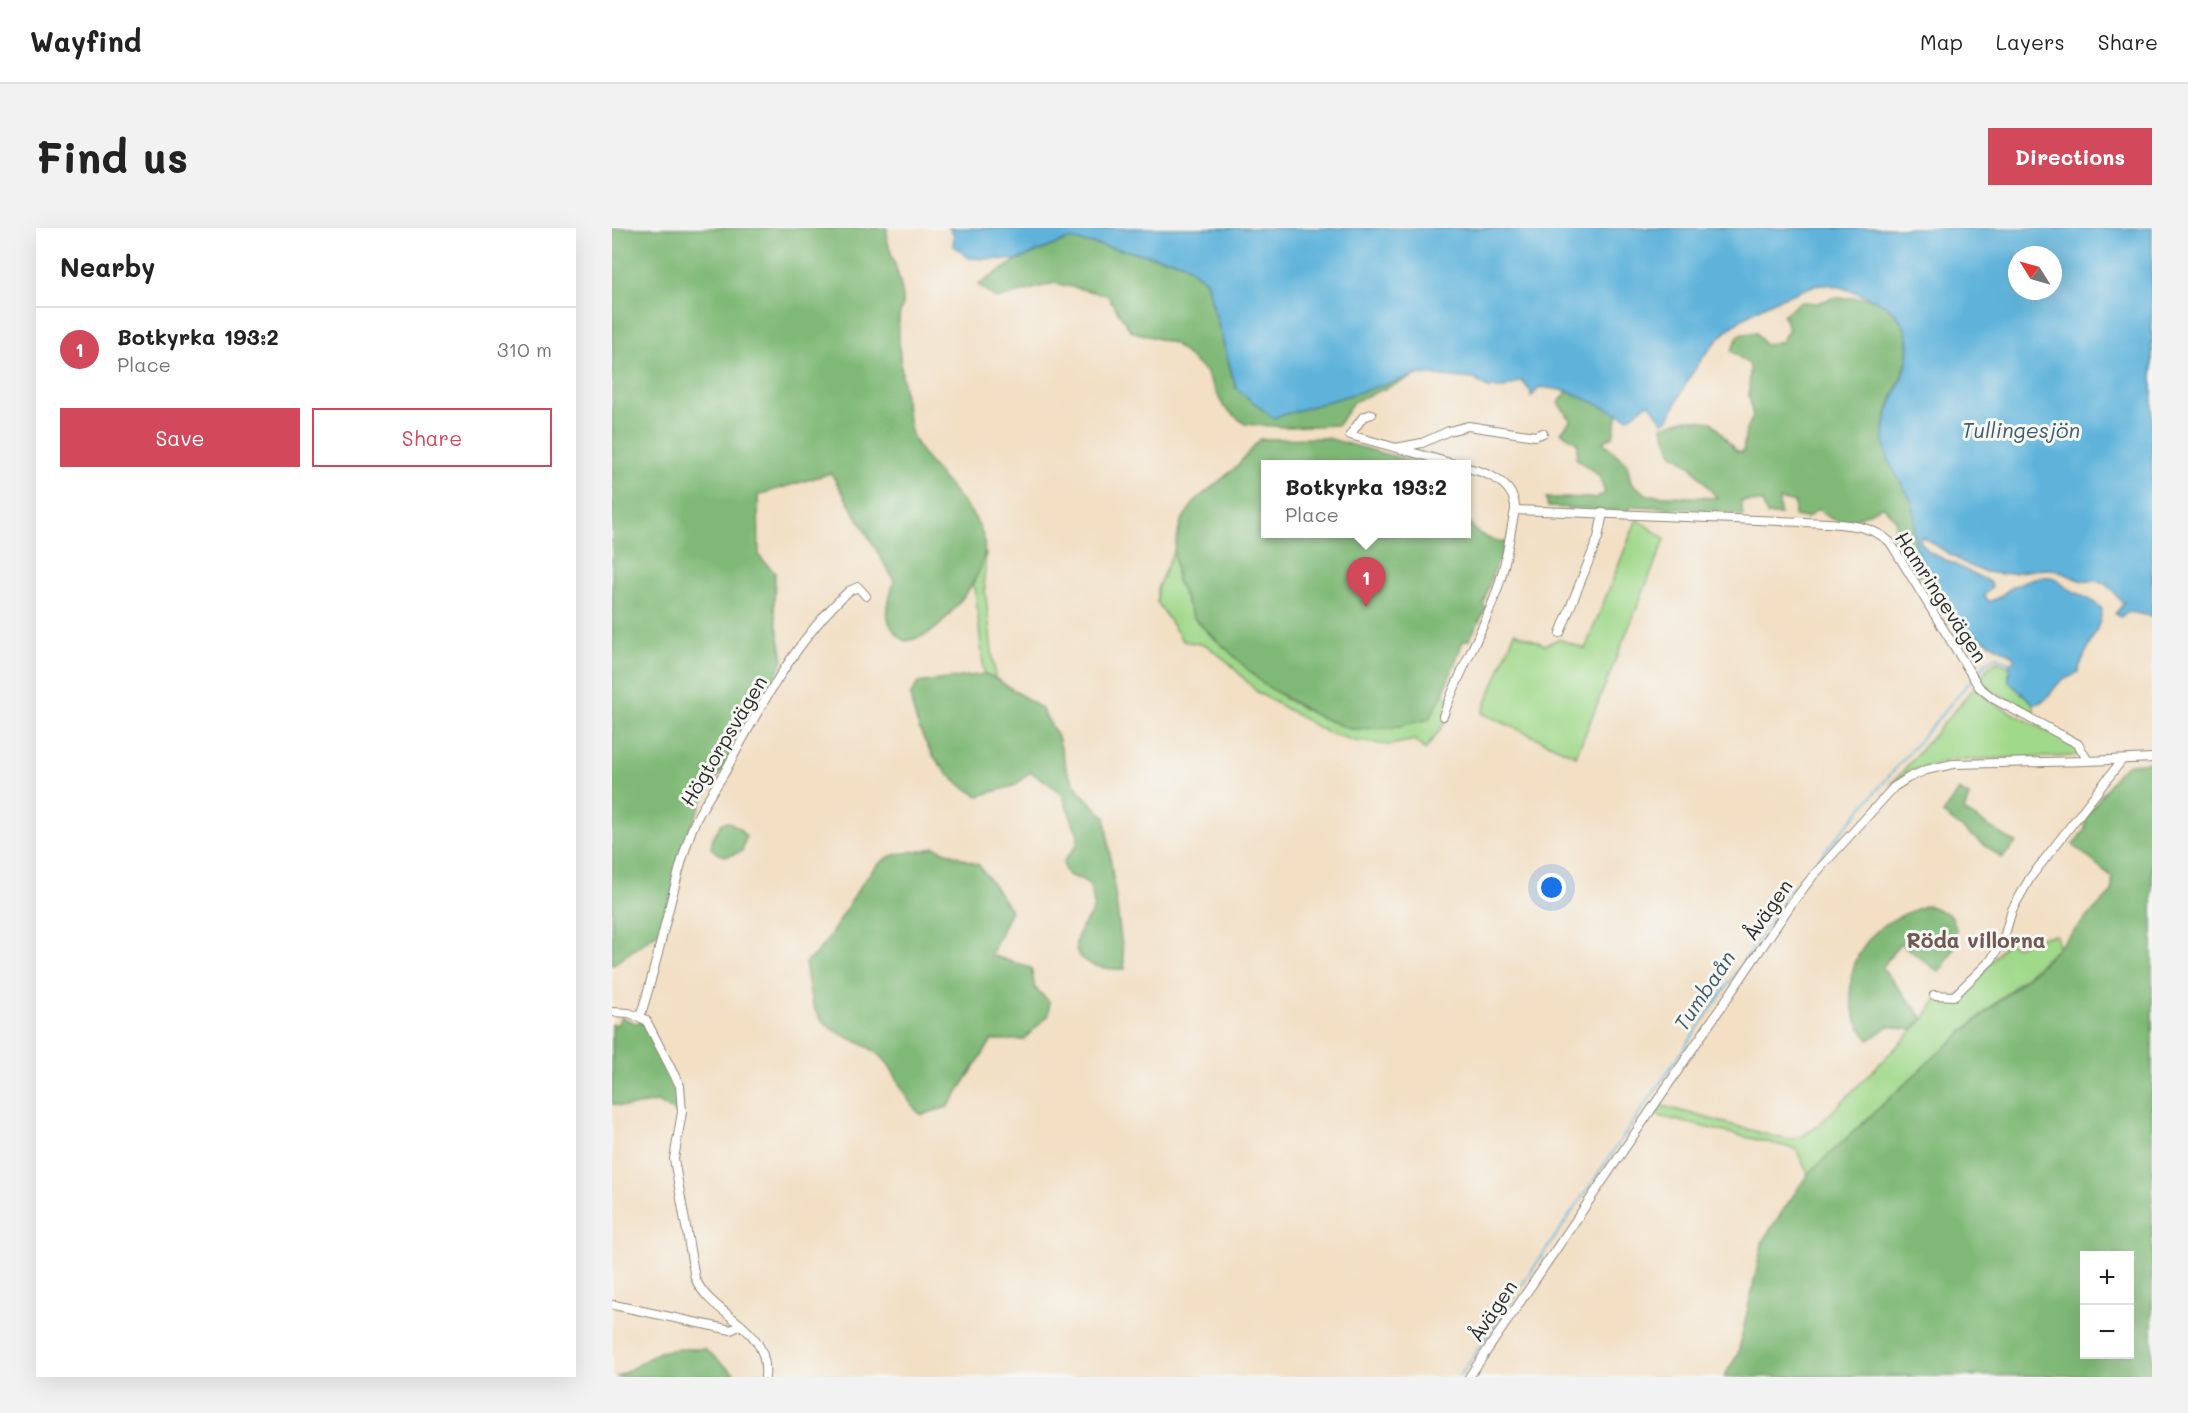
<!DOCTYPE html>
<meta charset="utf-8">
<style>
body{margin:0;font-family:Mali,sans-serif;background:#f2f2f2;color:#222}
.controls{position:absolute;right:18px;bottom:18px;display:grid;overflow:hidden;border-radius:0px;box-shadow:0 6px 24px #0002}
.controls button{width:54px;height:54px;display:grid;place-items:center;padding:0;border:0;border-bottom:2px solid #e0e0e0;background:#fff;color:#222;font:30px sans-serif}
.compass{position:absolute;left:1396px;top:18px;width:54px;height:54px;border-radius:50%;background:#fff;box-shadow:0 6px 24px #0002;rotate:307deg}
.you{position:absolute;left:940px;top:660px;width:21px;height:21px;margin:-15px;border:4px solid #fff;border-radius:50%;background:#1a73e8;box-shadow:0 0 0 9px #1a73e833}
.badge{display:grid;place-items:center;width:39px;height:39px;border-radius:50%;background:#d1495b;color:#fff;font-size:20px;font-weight:700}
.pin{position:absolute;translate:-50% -50px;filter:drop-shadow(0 2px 3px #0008)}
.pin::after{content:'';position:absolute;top:32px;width:21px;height:18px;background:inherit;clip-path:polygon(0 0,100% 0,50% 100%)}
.popup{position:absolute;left:649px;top:232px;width:210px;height:78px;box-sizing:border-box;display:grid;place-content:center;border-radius:0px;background:#fff;filter:drop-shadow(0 2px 4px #0005);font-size:20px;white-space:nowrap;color:#767676}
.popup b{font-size:22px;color:#222}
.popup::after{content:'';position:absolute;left:50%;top:100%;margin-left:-12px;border:12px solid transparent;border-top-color:#fff}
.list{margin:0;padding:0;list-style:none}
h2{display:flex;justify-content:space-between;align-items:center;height:78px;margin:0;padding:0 24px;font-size:26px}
h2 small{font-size:20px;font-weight:400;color:#767676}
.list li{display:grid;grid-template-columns:39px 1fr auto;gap:18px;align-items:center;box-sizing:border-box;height:84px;padding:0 24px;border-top:2px solid #e0e0e0}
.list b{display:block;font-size:22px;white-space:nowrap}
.list p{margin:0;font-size:20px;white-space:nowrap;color:#767676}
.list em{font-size:20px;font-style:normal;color:#767676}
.actions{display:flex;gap:12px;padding:18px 24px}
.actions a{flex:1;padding:14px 0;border:2px solid #d1495b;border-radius:0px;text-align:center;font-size:21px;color:#d1495b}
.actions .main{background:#d1495b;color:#fff}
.map{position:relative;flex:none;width:1540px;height:1149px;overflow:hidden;border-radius:0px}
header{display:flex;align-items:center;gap:36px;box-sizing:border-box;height:84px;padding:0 30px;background:#fff;border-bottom:2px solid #e0e0e0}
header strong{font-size:28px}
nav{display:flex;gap:33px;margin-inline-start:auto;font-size:21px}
.intro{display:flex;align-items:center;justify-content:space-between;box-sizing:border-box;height:144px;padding:0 36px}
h1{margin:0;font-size:42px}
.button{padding:15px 27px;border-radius:0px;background:#d1495b;color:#fff;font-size:21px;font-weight:700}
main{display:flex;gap:36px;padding:0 36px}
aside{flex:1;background:#fff;border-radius:0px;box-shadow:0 6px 24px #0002}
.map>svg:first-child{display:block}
.green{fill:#a1d98b;stroke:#66825b;stroke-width:1.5}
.forest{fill:#80b977;stroke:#567251;stroke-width:1.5;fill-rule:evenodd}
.water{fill:#5fb3db;stroke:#456f83;stroke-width:1.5;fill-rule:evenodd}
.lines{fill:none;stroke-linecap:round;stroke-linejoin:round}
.stream{stroke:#5fb3db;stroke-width:2}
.street-casing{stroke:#8e8578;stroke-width:10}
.street{stroke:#fff;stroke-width:8}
.labels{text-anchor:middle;stroke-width:6;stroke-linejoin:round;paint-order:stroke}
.street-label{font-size:20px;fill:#2b2b2b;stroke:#f6f6f2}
.water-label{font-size:21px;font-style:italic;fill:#3d5b69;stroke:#f6f6f2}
.neighbourhood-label{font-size:21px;font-weight:bold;fill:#705955;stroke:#f6f6f2}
</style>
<header>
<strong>Wayfind</strong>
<nav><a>Map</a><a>Layers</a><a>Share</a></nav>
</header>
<div class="intro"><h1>Find us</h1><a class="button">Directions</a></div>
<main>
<aside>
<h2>Nearby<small></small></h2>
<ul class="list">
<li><span class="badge">1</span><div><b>Botkyrka 193:2</b><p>Place</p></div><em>310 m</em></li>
</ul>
<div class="actions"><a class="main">Save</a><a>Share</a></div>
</aside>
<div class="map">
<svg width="1540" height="1149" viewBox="0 0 1540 1149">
<rect width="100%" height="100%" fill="#f6f6f2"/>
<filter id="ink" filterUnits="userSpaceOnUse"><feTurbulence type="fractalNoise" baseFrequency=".0167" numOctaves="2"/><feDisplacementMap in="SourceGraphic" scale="12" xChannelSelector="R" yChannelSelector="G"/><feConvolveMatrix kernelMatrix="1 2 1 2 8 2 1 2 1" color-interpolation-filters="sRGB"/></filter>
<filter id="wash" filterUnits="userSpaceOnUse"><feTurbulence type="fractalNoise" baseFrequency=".008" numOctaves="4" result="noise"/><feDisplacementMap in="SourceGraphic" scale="24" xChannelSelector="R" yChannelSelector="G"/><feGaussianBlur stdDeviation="1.35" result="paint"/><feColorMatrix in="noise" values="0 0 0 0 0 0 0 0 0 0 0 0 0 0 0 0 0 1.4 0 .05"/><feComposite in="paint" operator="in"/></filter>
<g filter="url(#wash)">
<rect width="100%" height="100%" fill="#f2dfc4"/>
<path class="green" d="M1025,291l28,20 -89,217 -94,-43 33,-81 30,13 14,-6 26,10z
M562,322l3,30 17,38 17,18 74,63 30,16 35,14 79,-10 14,-25 11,6 -3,15 -26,35 -10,-10 -26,5 -34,-4 -29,-9 -69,-40 -28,-29 -23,-18 -23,-4 -26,-39v-13z
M374,324l-2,29 11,97 -11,-4 -9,-86 -3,-2z
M1386,434l11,4v16l25,22v10l-50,-28 -5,-6 11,-15z
M1362,460l19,15 85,44 -2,9 -125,4 -43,12 -18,14z
M1445,707l1,13 -123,108 -127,118 -12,-25 -142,-34 5,-10 128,35 14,-3 17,-11 106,-107 12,-19 13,4 30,-26 28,-36 10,5 23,-10z"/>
<path class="forest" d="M0,0h275v11c5,19 15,42 16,61 1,6 -4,12 -4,18 -2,28 6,85 12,113 4,14 14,27 24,38 40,49 74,70 26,131 -18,22 -26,36 -56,41 -26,-18 -17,-34 -11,-61l-63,-107 -73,22 1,61 16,17 -1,35 9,52 -11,23 -26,32 -21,51 -19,28 -16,34 -28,102 -50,35z
M457,11l113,23 24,19 30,107 37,30 147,-44 -67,28 -15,23 -53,2 -40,-3 -21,-17 -18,-35 -33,-29 -42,-12 -24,-36 -53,-12 -57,16 -19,-14 39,-25z
M1220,70c10,1 37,-2 45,2 7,3 16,11 21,17 30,40 -14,75 -14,117 0,35 19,43 29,71 5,13 0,27 2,41 2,9 9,20 12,29l-10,1 -25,-36 4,-20 -13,-14c-24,11 -42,26 -65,3l-11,9 -12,-2v-13l-16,-4 1,16h-13l-5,-13 -21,-1 2,15 -31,-6 -80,-4 -4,5 -80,-4 -2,-9h49l10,-5 -6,-17 -23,-18 2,-15 -17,-11 10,-12 -13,-17 10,-12 50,22 -5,23 -10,6 24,22 4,19 17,12 69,3 -25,-31 -20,-14 -10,-27 25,-7 25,3 23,28 8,3 3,-23 7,-13 -4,-22 1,-30 -19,-14 8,-16 17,-3 8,12 17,-2 8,-13 -6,-14 17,-13 17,1z
M715,210l95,26h-156v70h201v-16c8,16 20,22 38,24l-4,19 -5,2 -13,41 3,4 -17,32 -6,1 -20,53 -14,25 -37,9 -42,1 -35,-14 -52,-31 -69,-66 -17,-38 -3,-30 7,-29 15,-21 39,-32 25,-29z
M372,446l11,4 46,30 17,29 9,34 12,20 26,26 20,152c-22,1 -62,-5 -45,-38 4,-9 11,-15 14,-24 -1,-6 -1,-15 -4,-20 -8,-15 -24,-2 -27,-25l14,-17 1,-10 -8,-20 -8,-21 -17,-13 -15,-9 -14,13 -37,11c-39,-19 -61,-57 -69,-100l8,-13z
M1540,534v613l-428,2 14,-23 25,-114 45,-66 127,-118 103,-88 74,-76v-15l-39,-32 12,-16v-11l33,-46 11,-8zM1472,1028h46v98h-46z
M1347,562l10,6 -5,15 52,32 -14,15 -59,-44z
M117,594l10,6 7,9 -4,14c-14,6 -20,8 -31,-3l2,-11 9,-14z
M322,619l45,18 32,45 -20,45 40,13 4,20 14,13v14l-26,25h-31l-44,67 -27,8c-16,-14 -21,-34 -33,-51 -18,-24 -55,-25 -71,-51 -8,-12 -9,-35 -12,-50 35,-25 49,-87 84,-106 13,-7 32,-3 45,-10z
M1315,677l24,10c12,24 3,37 -12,57l-39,-29 -18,25 42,51 -12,11 -24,-4 -19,14c-27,-32 -24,-80 8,-109 14,-13 33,-19 50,-26z
M9,789l14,6 8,-2 35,66 1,27 -22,-12 -31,5 -14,-3v-80l5,1z
M67,1121h25l35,28h-122l42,-25z"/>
<path class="water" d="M337,0h1203v388l-23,-4 -9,5 -5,-3 9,-11c-8,-5 -10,-14 -19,-19 -8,-5 -13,-2 -21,-3 -13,-2 -23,-12 -35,-12 -22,0 -41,8 -63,3 -25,-7 -43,-24 -65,-36l-1,5 9,11 61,30 2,4 -8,10 5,5c11,-1 14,-9 24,-14 9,-6 31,-13 41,-9 4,1 8,7 12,9 12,8 26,11 36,22 -2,22 -18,41 -24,63 -5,4 -12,6 -18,10 -10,9 -11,20 -26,22l-25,-22 1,-20 5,-2 -3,-5c-14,-8 -31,-15 -43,-25 -19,-15 -46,-60 -53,-83 -5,-14 2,-30 -4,-45 -12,-24 -30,-41 -28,-70 2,-35 36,-68 21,-103 -7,-19 -27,-29 -45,-35 -11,-4 -27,-11 -39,-10 -8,1 -18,6 -26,9 -66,22 -100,63 -126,126l-6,3 -14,-19 -21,15 -60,-27 -28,-4 -9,10v-5l-9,-11 -18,7h-16l-14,-9 -54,-5 -147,44 -37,-30 -30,-107 -24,-19 -113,-23 -52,21 -48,-2 -16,-13 1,-10zM1405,27h36v36h-36z"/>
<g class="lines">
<path class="stream" d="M1364,447l11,-13 9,-5 14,5
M847,1149l336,-491 177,-207"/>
</g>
</g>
<g filter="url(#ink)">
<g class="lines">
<defs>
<path id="street" d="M760,186l-9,3 -13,18 104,29
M784,220l26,-5 27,-12 19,-5 67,10 8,-3
M855,240c20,4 49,16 48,42l313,13c24,2 44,3 62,19l89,145 15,12 84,45 10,17 64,-3
M948,405l38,-95 5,-25
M831,488c15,-41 37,-79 52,-120 11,-28 14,-58 20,-86
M1322,767l20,1 37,-36 12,-19 9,-31 18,-32 92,-118
M0,784l17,1 17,7 34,66 2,26 -8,47 21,119c18,41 75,46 70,99
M28,789c21,-63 30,-127 52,-188 8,-22 23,-39 34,-59 31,-59 73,-135 123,-179l9,-4 8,9
M2,1077l117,25 10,-5
M857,1149l323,-474 21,-27 81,-89 14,-9 18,-8 27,-6 135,-3"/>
</defs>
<use href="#street" class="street-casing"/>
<use href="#street" class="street"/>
</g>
</g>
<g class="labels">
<g class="street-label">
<text transform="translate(1329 369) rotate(57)" y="7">Hamringevägen</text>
<text transform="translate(112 513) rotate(-59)" y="7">Högtorpsvägen</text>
<text transform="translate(1156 682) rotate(-55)" y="7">Åvägen</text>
<text transform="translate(881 1083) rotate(-56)" y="7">Åvägen</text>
</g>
<g class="water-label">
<text x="1409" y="210">Tullingesjön</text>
<text transform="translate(1093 763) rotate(-56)" y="7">Tumbaån</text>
</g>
<g class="neighbourhood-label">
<text x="1364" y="720">Röda villorna</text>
</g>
</g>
</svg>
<div class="controls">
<button>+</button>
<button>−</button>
</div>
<svg class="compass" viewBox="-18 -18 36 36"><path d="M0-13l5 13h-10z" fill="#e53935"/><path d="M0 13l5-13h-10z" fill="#767676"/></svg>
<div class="you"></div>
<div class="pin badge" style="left:754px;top:379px">1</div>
<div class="popup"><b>Botkyrka 193:2</b>Place</div>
</div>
</main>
